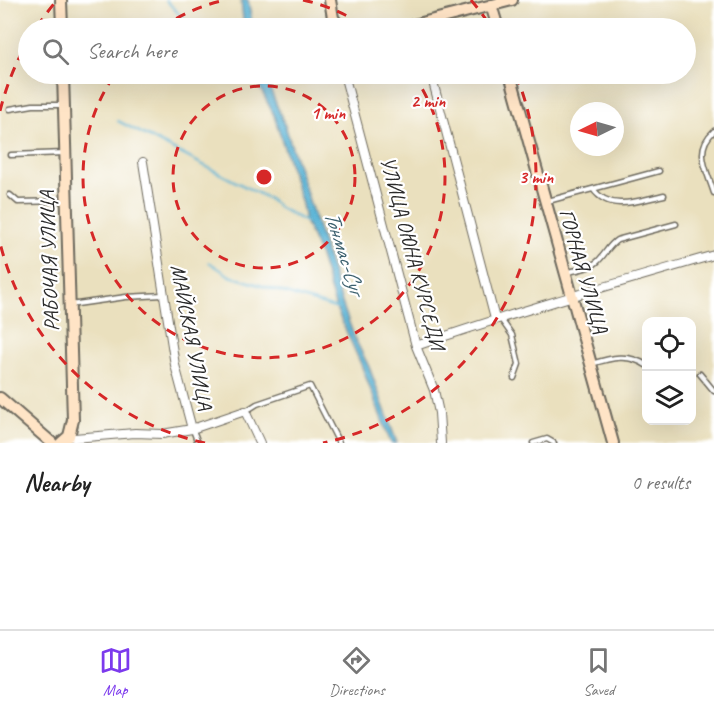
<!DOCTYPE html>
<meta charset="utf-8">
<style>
body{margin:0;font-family:Caveat,sans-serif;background:#f2f2f2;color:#222}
.controls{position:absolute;right:18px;bottom:18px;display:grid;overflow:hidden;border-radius:12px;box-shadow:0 6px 24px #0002}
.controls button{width:54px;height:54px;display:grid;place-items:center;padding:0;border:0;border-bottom:2px solid #e0e0e0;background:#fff;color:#222;font:30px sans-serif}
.compass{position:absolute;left:570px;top:102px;width:54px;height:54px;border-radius:50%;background:#fff;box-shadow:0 6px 24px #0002;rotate:265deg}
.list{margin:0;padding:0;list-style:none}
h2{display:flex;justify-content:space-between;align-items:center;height:78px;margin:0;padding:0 24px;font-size:26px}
h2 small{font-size:20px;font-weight:400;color:#767676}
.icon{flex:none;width:33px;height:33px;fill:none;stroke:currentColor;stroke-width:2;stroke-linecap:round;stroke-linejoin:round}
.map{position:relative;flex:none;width:714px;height:443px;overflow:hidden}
.search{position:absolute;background:#fff;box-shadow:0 6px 24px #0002;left:18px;right:18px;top:18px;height:66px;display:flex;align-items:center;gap:15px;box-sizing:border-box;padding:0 21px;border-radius:33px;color:#767676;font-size:22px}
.sheet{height:186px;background:#fff}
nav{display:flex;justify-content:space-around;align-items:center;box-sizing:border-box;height:84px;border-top:2px solid #e0e0e0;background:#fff;font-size:16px;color:#767676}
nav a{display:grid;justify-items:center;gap:3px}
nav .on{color:#7c3aed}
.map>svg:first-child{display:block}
.water{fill:#57b2d5;stroke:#416e80;stroke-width:1.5}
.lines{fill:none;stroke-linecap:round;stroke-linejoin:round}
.stream{stroke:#57b2d5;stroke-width:2}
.lane-casing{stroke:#6e6a5e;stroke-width:7}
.street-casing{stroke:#6e6a5e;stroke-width:10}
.secondary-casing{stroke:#6e6a5e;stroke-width:14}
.lane{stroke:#fff;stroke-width:4}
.street{stroke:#fff;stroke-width:8}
.secondary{stroke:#ffe4c6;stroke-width:10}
.ring{fill:none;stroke:#d62828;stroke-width:3;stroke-dasharray:10 8}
.labels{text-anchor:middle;stroke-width:4.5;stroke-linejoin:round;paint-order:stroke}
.street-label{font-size:21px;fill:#2b2b2b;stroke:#fff}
.water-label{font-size:22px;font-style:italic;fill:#3d616f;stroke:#fff}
.centre{fill:#d62828;stroke:#fff;stroke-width:3}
.ring-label{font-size:18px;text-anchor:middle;font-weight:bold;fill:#d62828;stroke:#fff;stroke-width:4.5;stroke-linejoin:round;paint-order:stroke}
</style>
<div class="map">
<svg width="714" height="443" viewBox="0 0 714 443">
<rect width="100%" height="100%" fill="#fff"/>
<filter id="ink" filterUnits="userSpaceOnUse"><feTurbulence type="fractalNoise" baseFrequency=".0167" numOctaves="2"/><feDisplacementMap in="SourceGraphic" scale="12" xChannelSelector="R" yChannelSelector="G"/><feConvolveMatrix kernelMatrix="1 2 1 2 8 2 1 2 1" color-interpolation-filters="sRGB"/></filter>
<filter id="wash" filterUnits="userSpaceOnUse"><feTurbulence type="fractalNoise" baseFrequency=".008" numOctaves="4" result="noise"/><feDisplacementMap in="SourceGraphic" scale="24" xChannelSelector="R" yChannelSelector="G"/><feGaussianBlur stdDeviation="1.35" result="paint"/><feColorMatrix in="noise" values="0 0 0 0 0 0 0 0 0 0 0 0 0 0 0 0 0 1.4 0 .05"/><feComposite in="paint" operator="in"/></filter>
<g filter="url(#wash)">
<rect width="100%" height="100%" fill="#eae0be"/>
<path class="water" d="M241,0h7l5,28h-9z
M253,74h11l21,52 59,183 11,30 14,28 28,76h-6l-30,-79 -25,-56 -17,-55 -14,-32 -3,-17 -28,-89z"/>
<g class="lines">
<path class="stream" d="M166,0l26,28
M242,74l12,2
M118,121l153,79 9,8 26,14
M209,262l21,14 108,33"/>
</g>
</g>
<g filter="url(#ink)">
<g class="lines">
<defs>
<path id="lane" d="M10,109l23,-4h30
M714,131c-21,19 -7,39 0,62
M11,155l54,-2
M593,189c17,24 47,11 71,6
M10,195l8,7 48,-1
M548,201l111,-30
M568,272c10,-2 22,-4 29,-10 8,-7 11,-16 20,-22l59,-16
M70,305l56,-8 37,-2
M500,318l12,17 7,29 -5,14
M591,364c20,-6 37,-11 55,1
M700,374l14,17
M246,411l11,-7 53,-18 29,57
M193,430l5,13
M533,443l14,-4 7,4"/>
<path id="street" d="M344,74l72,272 18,44 5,23 2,30
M431,74l64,245
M143,162l32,203 17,64
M416,346c99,-34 198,-62 298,-91
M69,436l5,2 61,-5 27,1 30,-5 53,-18 15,32"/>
<path id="secondary" d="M61,0l1,28
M330,0l3,18 8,10
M491,5l7,23
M402,28l110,-28
M510,74l103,369
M0,398l52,45
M61,443l8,-7 4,-16 -10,-346"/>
</defs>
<use href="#lane" class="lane-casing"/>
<use href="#street" class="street-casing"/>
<use href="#secondary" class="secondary-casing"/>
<use href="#lane" class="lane"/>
<use href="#street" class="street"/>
<use href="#secondary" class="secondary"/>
</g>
</g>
<g class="ring">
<circle cx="264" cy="177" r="91"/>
<path d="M161 28A181 181 0 0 1 225 0M303 0A181 181 0 0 1 367 28M413 74A181 181 0 1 1 115 74"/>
<path d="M205 443A272 272 0 0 1 0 243M0 111A272 272 0 0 1 28 41M37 27A272 272 0 0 1 57 0M471 0A272 272 0 0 1 491 27M516 75A272 272 0 0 1 323 443"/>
</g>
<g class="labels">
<g class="street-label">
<text transform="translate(413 253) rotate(75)" y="7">УЛИЦА ОЮНА КУРСЕДИ</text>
<text transform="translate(49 261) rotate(-92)" y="7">РАБОЧАЯ УЛИЦА</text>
<text transform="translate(584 271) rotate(74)" y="7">ГОРНАЯ УЛИЦА</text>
<text transform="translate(192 337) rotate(79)" y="7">МАЙСКАЯ УЛИЦА</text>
</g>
<g class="water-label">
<text transform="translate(345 252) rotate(72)" y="8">Тонмас-Суг</text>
</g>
</g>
<circle cx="264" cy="177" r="9" class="centre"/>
<g class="ring-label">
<text x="428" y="107">2 min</text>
<text x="328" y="119">1 min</text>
<text x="536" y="183">3 min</text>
</g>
</svg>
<div class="controls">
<button><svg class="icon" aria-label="locate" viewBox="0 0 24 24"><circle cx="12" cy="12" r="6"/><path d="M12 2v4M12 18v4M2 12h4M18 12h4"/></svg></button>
<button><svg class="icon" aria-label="layers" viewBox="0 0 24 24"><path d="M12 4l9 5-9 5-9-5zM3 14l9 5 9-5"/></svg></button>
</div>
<svg class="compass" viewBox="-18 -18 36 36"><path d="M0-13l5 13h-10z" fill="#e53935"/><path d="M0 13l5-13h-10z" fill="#767676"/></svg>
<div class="search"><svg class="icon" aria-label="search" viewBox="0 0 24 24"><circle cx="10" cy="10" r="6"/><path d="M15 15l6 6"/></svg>Search here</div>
</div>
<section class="sheet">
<h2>Nearby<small>0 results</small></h2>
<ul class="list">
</ul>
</section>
<nav>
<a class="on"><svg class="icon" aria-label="map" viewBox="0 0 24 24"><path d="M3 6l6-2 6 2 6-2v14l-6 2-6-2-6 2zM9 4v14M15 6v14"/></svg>Map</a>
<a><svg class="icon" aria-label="directions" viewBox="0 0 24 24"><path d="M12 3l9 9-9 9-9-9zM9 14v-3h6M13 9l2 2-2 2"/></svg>Directions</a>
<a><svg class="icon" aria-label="saved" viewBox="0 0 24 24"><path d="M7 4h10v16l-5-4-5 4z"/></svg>Saved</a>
</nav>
